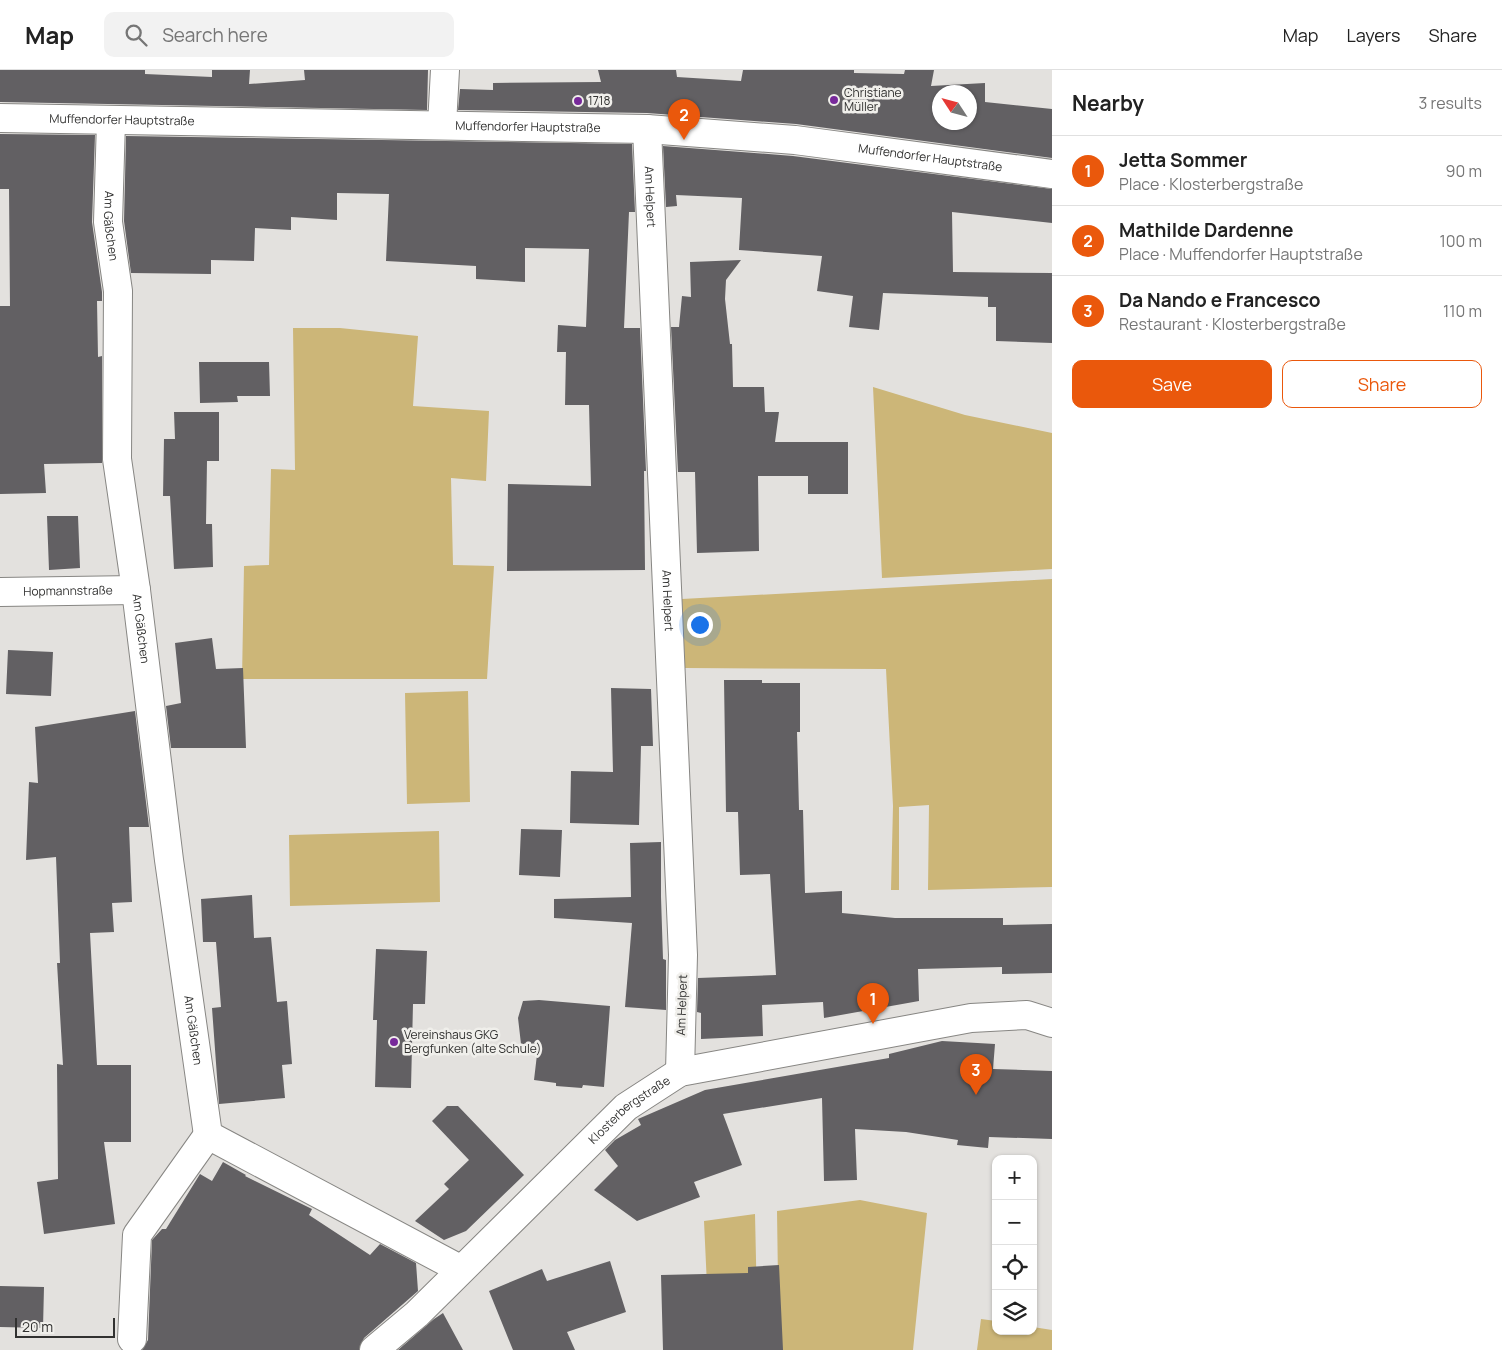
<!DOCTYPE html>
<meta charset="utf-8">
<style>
body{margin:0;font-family:Manrope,sans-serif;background:#f2f2f2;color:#222}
.controls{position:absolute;right:15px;bottom:15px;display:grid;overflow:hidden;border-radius:10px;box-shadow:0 1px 4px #0004}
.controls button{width:45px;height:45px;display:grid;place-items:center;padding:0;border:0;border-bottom:1px solid #e0e0e0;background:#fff;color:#222;font:25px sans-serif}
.compass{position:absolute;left:932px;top:15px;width:45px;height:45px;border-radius:50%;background:#fff;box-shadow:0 1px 4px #0004;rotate:306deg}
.scale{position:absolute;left:15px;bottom:12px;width:100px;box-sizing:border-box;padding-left:5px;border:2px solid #313130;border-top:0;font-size:14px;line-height:18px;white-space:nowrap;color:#313130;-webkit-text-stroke:4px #f0efeb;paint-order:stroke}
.you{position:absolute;left:699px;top:554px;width:18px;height:18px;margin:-12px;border:4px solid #fff;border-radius:50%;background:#1a73e8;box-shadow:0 0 0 8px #1a73e833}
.badge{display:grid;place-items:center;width:32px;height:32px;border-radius:50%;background:#ea580c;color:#fff;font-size:16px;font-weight:700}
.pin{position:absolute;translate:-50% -41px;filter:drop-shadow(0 1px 2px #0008)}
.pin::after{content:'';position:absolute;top:26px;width:18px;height:15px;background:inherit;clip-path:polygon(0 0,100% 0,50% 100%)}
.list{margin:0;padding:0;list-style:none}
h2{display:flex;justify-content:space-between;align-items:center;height:65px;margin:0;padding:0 20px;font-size:21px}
h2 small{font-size:16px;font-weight:400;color:#767676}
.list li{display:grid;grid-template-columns:32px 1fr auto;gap:15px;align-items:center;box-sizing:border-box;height:70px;padding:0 20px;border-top:1px solid #e0e0e0}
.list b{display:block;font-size:19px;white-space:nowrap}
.list p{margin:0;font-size:16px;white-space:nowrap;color:#767676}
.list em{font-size:16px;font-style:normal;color:#767676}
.actions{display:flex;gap:10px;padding:15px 20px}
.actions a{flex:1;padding:11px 0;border:1px solid #ea580c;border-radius:10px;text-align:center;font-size:18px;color:#ea580c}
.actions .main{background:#ea580c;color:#fff}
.icon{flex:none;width:28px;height:28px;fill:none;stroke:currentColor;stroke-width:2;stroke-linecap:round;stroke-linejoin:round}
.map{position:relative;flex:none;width:1052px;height:1280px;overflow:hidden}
header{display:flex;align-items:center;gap:30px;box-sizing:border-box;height:70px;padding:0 25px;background:#fff;border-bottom:1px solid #e0e0e0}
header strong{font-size:24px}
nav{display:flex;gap:28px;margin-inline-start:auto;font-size:18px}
.search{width:350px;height:45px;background:#f2f2f2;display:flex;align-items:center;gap:12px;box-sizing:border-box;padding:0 18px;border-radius:10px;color:#767676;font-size:19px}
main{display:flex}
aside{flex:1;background:#fff}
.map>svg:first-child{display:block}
.green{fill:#ccb678}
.building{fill:#626063;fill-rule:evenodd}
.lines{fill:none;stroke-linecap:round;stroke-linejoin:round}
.minor-casing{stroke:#878683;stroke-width:30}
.minor{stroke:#fff;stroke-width:28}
.poi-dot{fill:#77299a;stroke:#f0efeb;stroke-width:2}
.labels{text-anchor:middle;stroke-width:5;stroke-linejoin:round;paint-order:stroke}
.poi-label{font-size:12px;fill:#313130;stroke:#f0efeb;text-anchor:start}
.street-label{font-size:12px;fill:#313130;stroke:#f0efeb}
</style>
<header>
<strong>Map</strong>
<div class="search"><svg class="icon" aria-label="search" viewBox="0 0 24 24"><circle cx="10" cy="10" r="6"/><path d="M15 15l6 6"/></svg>Search here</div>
<nav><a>Map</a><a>Layers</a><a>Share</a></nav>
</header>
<main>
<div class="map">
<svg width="1052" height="1280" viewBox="0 0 1052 1280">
<rect width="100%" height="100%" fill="#e3e1de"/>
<path class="green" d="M293,258h47l78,8 -5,70 76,5 -3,70 -35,-3 2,87 41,1 -7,113h-245l2,-113 25,-1 2,-96 24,1z
M873,317l92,28 87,18v136l-170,9z
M1052,509v308l-124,3 1,-85 -30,2v83h-8l2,-84 -7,-137 -201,-1 -3,-69z
M468,621l2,111 -63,2 -2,-111z
M439,761l1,71 -150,4 -1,-71z
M860,1130l67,13 -14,137h-134l-2,-139z
M755,1144l3,136h-48l-6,-129z
M981,1249l15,2v10h37v-4l19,3v20h-75z"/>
<path class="building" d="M0,0h145v4l67,3v-7h38l-1,14 56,-4 -1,-10h124l-1,40 -427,-8z
M598,0h78l1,7 64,4 2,-11h111v3l50,1 1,-4h29l-3,16 54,-3v19l67,7v49l-256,-34 -149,-11 -189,-3 2,-21 33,1v-7l108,-1zM940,22h30v30h-30z
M0,64l95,1 -3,87 10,70v9h-5l1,56 4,-1v107l-58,1 2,29 -46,1v-188h10l-1,-117h-9z
M126,66l506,8 3,68h-6l-5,116h16l6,143h-2l1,99 -138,1 1,-87 83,2 -2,-81h-24l1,-53h-9l1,-27 28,2 3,-78 -64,-1v34l-49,-3v-13l-90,-5 3,-67 -52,-1v27l-46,-3v13l-36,-2 -1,33 -43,-1v14l-80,-1 -7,-52z
M663,76l130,10 259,33v34l-100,-11 1,60 99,1v70l-56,-2v-34h-8v-10l-105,-4 -4,37 -30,-3 4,-31 -36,-5 5,-35 -83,-6 3,-52 -66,-3 1,11 -11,1z
M741,190l-15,20 -1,19 5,45h2l1,43h31l1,25h14l-4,30h73v52h-40v-18h-50l1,75 -62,2 -2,-81h-17l-7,-145h8l3,-31 9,1 -1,-35z
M199,292h70l1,34h-33l1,6 -38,1z
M174,342h45v49h-12l-1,63h6l1,43 -39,2 -4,-73h-7l1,-57h11z
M47,446h31l2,52 -31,2z
M212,568l4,31 27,-1 3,80h-75l-5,-42 15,-3 -6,-60z
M8,580l45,2 -2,44 -45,-2z
M724,610h38v3h38v49h-3l2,78h4l2,83 37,-2v22l53,5h108v7l49,-1v49l-50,1v-7l-84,2 1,32 -95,17 -1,-16 -61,3 1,31 -62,3v-26l-4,-1 1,-34 78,-3 -6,-101 -30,1 -2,-63h-12z
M611,618l40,1 2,57h-12l-2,79 -69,-2 1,-52 42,1z
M135,641l14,116h-20l3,75 -20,1 2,29 -24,1 7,132h34v77h-27l11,82 -71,10 -7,-52 21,-3 -1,-115 6,1 -6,-102h3l-4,-106 -30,3 3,-78 9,1 -3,-56z
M521,759l41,1 -2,47 -41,-2z
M661,772v55l2,62 3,1v50l-41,-3 7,-84 -78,-5v-19l77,-2 -1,-54z
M252,825l2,43 17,-1 6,65 10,-1 5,63 -10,1 3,33 -66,6 -7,-96 9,-1 -5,-65h-13l-2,-43z
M376,879l51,2 -2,53h-12l-2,84 -36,-1 2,-67h-4z
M539,930l71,6 -6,81 -21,-2 -1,3 -26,-2v-3l-22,-3 4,-34 -17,-2 -3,-26 5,-17z
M942,971l53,3 -2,25 59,2v68l-63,-2 -1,11 -31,-3 1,-5 -52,-8 -51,-3 2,51 -33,1 -2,-83 -99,16 19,51 -48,17 6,15 -63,24 -43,-31 24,-24 -13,-16 10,-10 26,-15 -3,-6 67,-29 184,-32v-4z
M447,1036h11l66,69 -58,56 -22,9 -29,-19 34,-32 -5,-5 25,-24 -37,-39z
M223,1092l23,13 -1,1 67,33 -3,6 61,40 10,-11 36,19 2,28 -54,47 -5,12h-217l6,-10 4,-100 10,-11h4l34,-55 12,7z
M610,1191l16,51 -59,20 8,18h-62l-24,-59 53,-22 5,12z
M779,1195l4,85h-120l-2,-75 87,-2v-6z
M0,1216l44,1 -1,41 -43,-1z
M443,1243l20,37h-65l36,-31z"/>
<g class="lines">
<defs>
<g id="minor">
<path id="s1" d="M0,48l647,11 148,11 257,34"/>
<path id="s2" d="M111,51l-3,101 10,69 -1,168 19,131 33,270 39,275 252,134"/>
<path d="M442,55l3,-55"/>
<path id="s3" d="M647,59l36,826 -3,117"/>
<path id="s4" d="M0,522l136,-2"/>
<path d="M132,1269l5,-104 71,-100"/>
<path id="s5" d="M374,1280l43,-36 209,-207 54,-35 291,-54 56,-3 25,8"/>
</g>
</defs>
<use href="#minor" class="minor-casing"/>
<use href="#minor" class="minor"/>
</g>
<g class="poi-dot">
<circle cx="834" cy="30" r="5"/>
<circle cx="578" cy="31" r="5"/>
<circle cx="394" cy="972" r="5"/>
</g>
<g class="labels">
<g class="poi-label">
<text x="844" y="27">Christiane<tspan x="844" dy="14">Müller</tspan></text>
<text x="588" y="35">1718</text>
<text x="404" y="969">Vereinshaus GKG<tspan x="404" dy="14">Bergfunken (alte Schule)</tspan></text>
</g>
<g class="street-label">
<text dy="4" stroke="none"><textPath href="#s1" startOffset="122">Muffendorfer Hauptstraße</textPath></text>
<text dy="4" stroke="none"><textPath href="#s1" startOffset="528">Muffendorfer Hauptstraße</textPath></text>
<text dy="4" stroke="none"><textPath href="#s1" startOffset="932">Muffendorfer Hauptstraße</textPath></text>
<text dy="4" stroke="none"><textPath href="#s3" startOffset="68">Am Helpert</textPath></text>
<text dy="4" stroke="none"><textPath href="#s2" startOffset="105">Am Gäßchen</textPath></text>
<text dy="4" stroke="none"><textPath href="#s4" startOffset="68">Hopmannstraße</textPath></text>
<text dy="4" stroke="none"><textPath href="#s3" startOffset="472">Am Helpert</textPath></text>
<text dy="4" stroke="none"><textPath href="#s2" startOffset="510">Am Gäßchen</textPath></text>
<text transform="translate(682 935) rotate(-88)" y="4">Am Helpert</text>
<text dy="4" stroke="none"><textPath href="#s2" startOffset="915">Am Gäßchen</textPath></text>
<text dy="4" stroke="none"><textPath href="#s5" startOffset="351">Klosterbergstraße</textPath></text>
</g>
</g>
</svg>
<div class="controls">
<button>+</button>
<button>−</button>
<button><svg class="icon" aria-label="locate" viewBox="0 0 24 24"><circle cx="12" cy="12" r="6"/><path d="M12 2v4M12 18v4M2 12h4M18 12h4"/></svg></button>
<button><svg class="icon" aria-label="layers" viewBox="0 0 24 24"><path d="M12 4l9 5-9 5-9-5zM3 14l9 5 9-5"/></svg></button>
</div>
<svg class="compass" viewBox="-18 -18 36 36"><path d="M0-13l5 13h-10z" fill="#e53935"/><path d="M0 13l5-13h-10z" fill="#767676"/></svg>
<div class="scale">20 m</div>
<div class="you"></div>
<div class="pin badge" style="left:873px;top:954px">1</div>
<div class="pin badge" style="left:684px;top:70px">2</div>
<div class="pin badge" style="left:976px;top:1025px">3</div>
</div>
<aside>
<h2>Nearby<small>3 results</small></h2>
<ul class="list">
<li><span class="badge">1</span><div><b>Jetta Sommer</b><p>Place · Klosterbergstraße</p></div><em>90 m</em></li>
<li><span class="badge">2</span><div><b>Mathilde Dardenne</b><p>Place · Muffendorfer Hauptstraße</p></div><em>100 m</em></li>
<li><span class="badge">3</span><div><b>Da Nando e Francesco</b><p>Restaurant · Klosterbergstraße</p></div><em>110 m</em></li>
</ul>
<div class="actions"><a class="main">Save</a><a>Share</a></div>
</aside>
</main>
